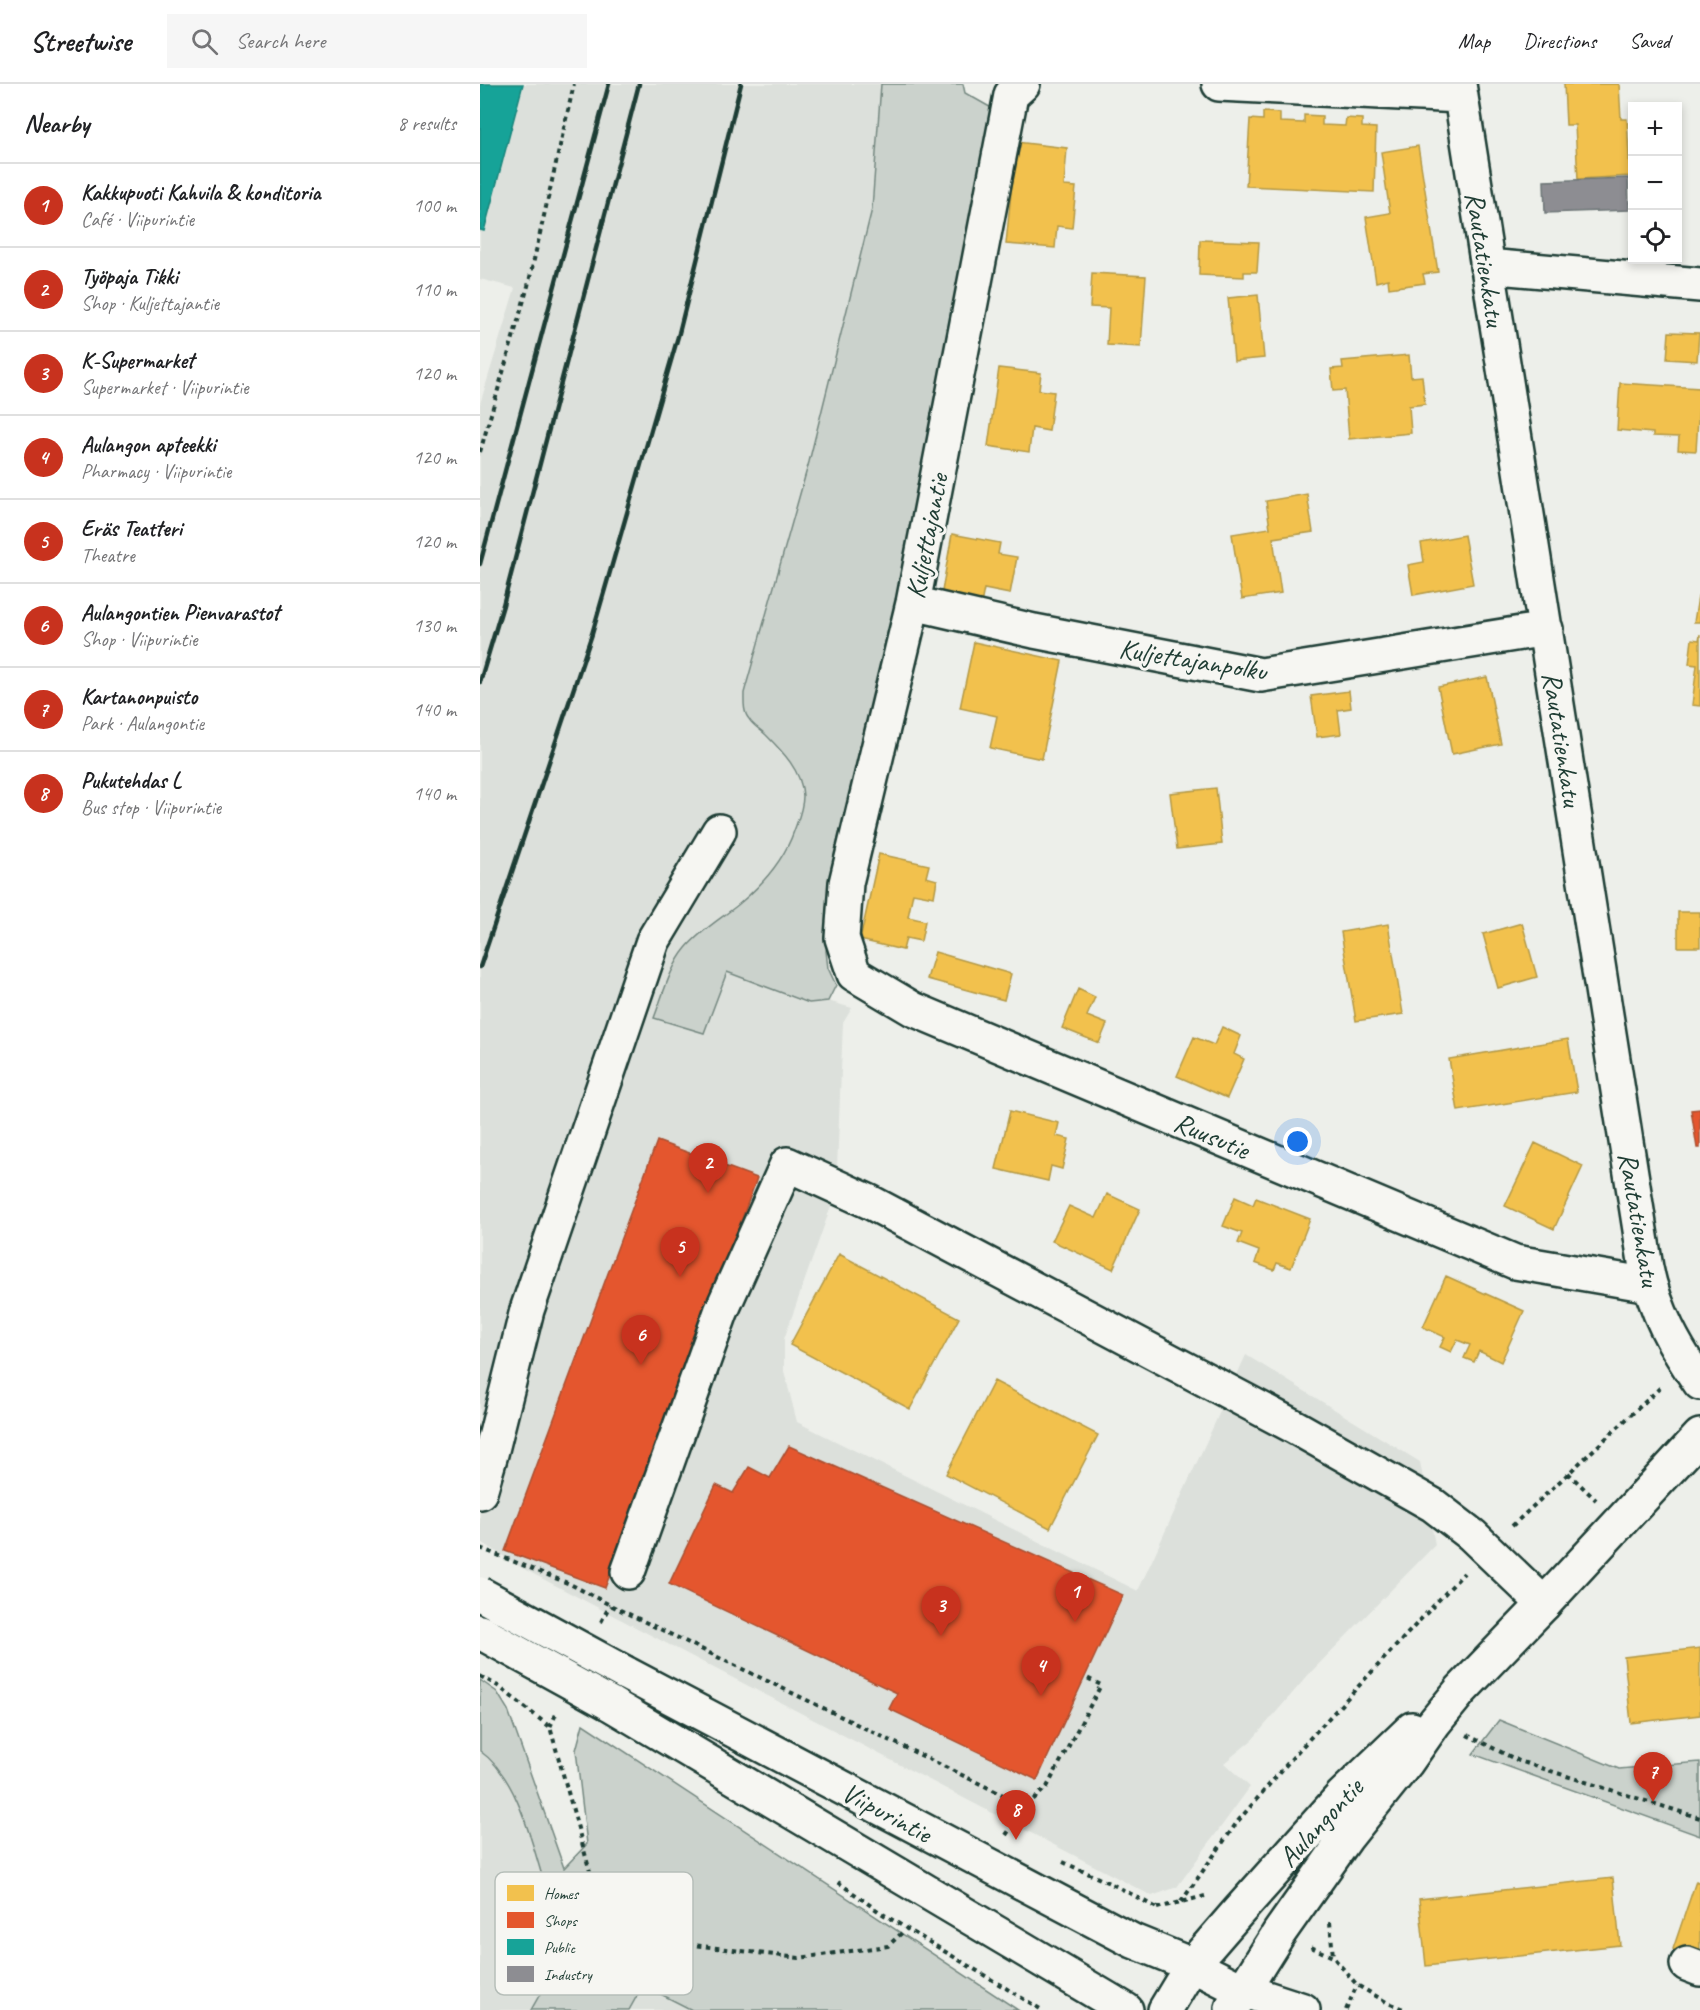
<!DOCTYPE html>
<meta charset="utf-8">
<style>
body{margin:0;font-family:Caveat,sans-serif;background:#f6f6f6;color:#202124}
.controls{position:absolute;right:18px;top:18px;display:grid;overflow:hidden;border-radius:0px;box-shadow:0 3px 9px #0003}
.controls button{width:54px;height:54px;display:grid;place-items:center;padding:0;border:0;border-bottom:2px solid #e0e0e0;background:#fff;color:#202124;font:30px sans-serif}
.you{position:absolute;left:818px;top:1058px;width:21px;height:21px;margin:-15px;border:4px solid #fff;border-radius:50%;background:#1a73e8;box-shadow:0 0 0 9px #1a73e833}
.badge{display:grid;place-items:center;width:39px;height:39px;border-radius:50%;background:#c8321e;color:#fff;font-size:20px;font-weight:700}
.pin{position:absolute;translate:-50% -50px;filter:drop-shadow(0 2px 3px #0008)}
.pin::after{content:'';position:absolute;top:32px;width:21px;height:18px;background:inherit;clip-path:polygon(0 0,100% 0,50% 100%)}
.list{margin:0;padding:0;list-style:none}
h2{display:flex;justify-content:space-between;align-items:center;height:78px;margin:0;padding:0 24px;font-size:26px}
h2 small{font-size:20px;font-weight:400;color:#757577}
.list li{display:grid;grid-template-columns:39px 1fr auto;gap:18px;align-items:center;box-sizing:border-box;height:84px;padding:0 24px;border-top:2px solid #e0e0e0}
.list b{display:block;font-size:22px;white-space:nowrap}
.list p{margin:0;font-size:20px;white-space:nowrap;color:#757577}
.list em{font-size:20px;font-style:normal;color:#757577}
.icon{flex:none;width:33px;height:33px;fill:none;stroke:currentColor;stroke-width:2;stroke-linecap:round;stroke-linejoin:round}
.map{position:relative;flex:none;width:1220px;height:1926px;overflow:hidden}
header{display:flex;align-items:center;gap:36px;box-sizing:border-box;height:84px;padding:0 30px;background:#fff;border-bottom:2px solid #e0e0e0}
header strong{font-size:28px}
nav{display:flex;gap:33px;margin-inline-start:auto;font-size:21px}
.search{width:420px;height:54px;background:#f6f6f6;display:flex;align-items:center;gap:15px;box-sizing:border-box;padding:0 21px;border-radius:0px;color:#757577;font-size:22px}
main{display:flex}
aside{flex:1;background:#fff}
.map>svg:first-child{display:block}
.built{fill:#dce0db}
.green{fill:#cbd2cc;stroke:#758880;stroke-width:1.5}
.homes{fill:#f2c14e;stroke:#b39946;stroke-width:1.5}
.shops{fill:#e4572e;stroke:#a94f30;stroke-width:1.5}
.public{fill:#17a398;stroke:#19847a;stroke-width:1.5}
.industry{fill:#8d8d92;stroke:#6c7576;stroke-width:1.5}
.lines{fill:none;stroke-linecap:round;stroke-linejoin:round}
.minor-casing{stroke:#1f3d34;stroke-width:38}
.major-casing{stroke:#1f3d34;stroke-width:38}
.path{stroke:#1f3d34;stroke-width:4;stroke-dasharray:4.5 4.5;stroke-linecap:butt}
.minor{stroke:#f6f6f2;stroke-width:33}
.major{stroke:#f6f6f2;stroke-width:33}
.rail{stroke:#1f3d34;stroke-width:4.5}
.major-bridge-casing{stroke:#1f3d34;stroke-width:38;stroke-linecap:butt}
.major-bridge{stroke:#f6f6f2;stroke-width:33}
.labels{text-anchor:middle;stroke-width:6;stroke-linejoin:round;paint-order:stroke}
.street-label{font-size:28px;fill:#1f3d34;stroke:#f6f6f2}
.key{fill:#f6f6f2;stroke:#b6beb9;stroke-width:1.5}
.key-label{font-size:16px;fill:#1f3d34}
</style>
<header>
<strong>Streetwise</strong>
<div class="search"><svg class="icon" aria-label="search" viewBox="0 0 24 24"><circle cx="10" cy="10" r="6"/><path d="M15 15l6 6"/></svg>Search here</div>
<nav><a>Map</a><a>Directions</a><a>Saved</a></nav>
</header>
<main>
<aside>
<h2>Nearby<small>8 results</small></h2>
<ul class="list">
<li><span class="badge">1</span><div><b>Kakkupuoti Kahvila &amp; konditoria</b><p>Café · Viipurintie</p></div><em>100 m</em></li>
<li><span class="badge">2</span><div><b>Työpaja Tikki</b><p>Shop · Kuljettajantie</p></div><em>110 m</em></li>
<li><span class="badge">3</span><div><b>K-Supermarket</b><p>Supermarket · Viipurintie</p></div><em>120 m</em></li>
<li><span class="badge">4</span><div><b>Aulangon apteekki</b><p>Pharmacy · Viipurintie</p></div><em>120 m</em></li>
<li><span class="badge">5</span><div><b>Eräs Teatteri</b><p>Theatre</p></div><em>120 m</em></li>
<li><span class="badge">6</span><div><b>Aulangontien Pienvarastot</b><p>Shop · Viipurintie</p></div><em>130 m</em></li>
<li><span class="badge">7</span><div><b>Kartanonpuisto</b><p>Park · Aulangontie</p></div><em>140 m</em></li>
<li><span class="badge">8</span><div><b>Pukutehdas L</b><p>Bus stop · Viipurintie</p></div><em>140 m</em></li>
</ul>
</aside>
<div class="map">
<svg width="1220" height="1926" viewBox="0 0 1220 1926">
<rect width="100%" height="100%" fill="#edefea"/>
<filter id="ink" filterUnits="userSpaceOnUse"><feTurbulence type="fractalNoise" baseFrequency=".0167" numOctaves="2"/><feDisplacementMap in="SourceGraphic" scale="12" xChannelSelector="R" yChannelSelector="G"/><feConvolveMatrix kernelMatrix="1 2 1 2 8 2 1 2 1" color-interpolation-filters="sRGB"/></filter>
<g filter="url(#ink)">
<path class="built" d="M0,0h401l-9,125 -63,253 -61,216 6,47 33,32 7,12 6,12 3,14 -1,15 -14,38 -9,14 -26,29 -56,46 30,35 82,31 19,-2 24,7 -9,15 -7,169 -52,147v32l13,51 341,169 108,-236 174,107 15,83 -125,128 -58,67 -28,23 26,24 -73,100 -25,9 -630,-328 -42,-27v-1137l35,-116 -35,-9z
M0,1596l123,330h-123z
M163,1901l49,25h-63z"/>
<path class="green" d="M401,0h82l2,9 30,17 -169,841 2,17 8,17 -8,16 -19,2 -82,-31 -23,61 -50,-15c9,-23 16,-51 32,-70 15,-18 36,-30 53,-44 24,-20 45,-44 55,-73 4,-11 9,-22 9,-35 -1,-25 -21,-45 -37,-61 -6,-6 -13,-9 -17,-16 -6,-7 -5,-18 -5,-26l65,-231 63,-253z
M0,1596l17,12 11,18 56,158 23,-24 -11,-94 7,-26 435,286h-326l-49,-25 -14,25h-98l9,-16 1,-26 -7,-54 12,-25c-14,-44 -27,-111 -66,-138z
M1019,1636l120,49 81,-7v74l-227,-82z"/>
<path class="homes" d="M1084,0h55l2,35h6l3,57 -52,3 -3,-54h-9z
M783,28l17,1v9l24,1v-8l18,1v9l23,1 1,-8 16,1v8l14,1 -2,64 -128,-6 4,-67 13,1z
M536,58l51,6 -3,38 12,1 -4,41 -15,-2 -2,22 -49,-4z
M938,62l20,126 -15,2 2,9 -36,5 -1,-9 -12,3 -10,-65 24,-4 -9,-61z
M720,156l59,2 -2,30h-13v5l-45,-2z
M612,189l54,3 -5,71 -34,-2 2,-37 -19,-1z
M778,211l6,63 -30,3 -6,-63z
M1189,248l30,1 -2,28 -30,-2z
M929,271l2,22 11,-1 3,28 -16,2 2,27 -62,6 -4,-49 -12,1 -2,-22 12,-1 -1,-7z
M519,284l42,5 -2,17 15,2 -5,39 -17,-3 -3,24 -41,-6z
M1140,299l80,5 -4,63 -18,-1 1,-13 -26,-1v-3l-36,-3z
M827,410l6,38 -40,6 8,55 -39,6 -10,-65 38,-6 -4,-27z
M472,450l48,9 -2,11 19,3 -7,37 -26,-5 -3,15 -40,-7z
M984,451l9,49 -60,11 -5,-30 16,-3 -3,-19z
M1218,513h2v25h-6z
M1220,550v72l-8,-1 5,-40 -8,-1 3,-25 7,1z
M494,558l88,19 -20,98 -52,-11 7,-32 -37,-8z
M1007,593l14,67 -49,10 -14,-67z
M869,607l2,17 -13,2 3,24 -24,3 -6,-41z
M736,704l6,56 -45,5 -7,-56z
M399,770l50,11 -3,12 11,3 -3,17 -21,-4 -5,24 17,4 -4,20 -15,-3 -3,12 -43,-10z
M1198,828h22v35h-22z
M1042,839l15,54 -39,11 -15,-54z
M908,840l15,90 -47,7 -15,-89z
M455,868l76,22 -7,26 -77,-21z
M598,905l17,8 -8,19 20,8 -8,19 -37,-15z
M742,943l19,9 -7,18 10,5 -17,39 -50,-22 17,-39 20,8z
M1088,955l9,53 -119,19 -9,-52z
M530,1027l49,12 -3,13 13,3 -7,30 -11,-3 -3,15 -52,-12z
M1055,1059l48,23 -29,63 -49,-23z
M627,1110l33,15 -27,60 -61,-28 17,-35 27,12z
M755,1113l18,8 3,-7 54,21 -19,49 -14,-5 -3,7 -19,-7 4,-12 -21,-8 4,-10 -19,-7z
M359,1170l120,64 -49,91 -120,-64z
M966,1192l78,35 -23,51 -22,-11 -5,11 -10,-4 6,-13 -13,-5 -6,12 -11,-5 5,-10 -22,-10z
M514,1297l104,54 -48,93 -104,-54z
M1220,1564v67l-69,8 -7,-66z
M1133,1794l7,67 -194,21 -7,-67z
M1216,1797l4,2v76l-27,-10z"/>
<path class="shops" d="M1220,1025v39h-3l-6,-38z
M177,1057l100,37 -152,410 -100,-37z
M309,1362l334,149 -86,185 -148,-71 8,-16 -228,-109 47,-99 17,8 16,-26 21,11z"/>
<path class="public" d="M0,0h43l-39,147 -4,-1z"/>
<path class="industry" d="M1148,94l1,32 -84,3 -1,-32z"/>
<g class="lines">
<defs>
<path id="minor" d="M543,0l-12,11 -98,508 -67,280 -4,55 12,36 59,35 602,253 135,23
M739,0l242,12
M979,0l187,1184c9,43 29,79 54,115
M1007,182l213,19
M433,519l121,28 227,44 285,-46
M0,1408l11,-38 36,-144 126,-369 66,-110
M148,1488l93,-260 66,-148 83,38 425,225 138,78 39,30 72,69
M1207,1880l13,5"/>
<path id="major" d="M145,1589l508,268 59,24 50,25 61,20
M129,1619l517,307
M752,1924l47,-75 67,-95 60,-75 28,-40 27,-33 83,-86 156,-168
M685,1926l27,-45 46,-53 104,-116 70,-67"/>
</defs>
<use href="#minor" class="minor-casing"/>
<use href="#major" class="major-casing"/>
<path class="path" d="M0,368l48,-166 46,-202
M1088,1389l28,27
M1032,1442l150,-140
M0,1464l90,36 40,21 416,201
M121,1538l9,-17
M0,1592l18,10 52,41 42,152 23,35 29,25 155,19 89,-12 19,-18
M70,1643l7,-15
M987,1651l52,26 181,57
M526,1751l20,-29 21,-19 54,-102 -16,-8
M583,1778l55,25 39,21
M358,1798l43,31 161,97
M701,1818l57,-81 61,-71 165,-177
M677,1824l48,-12
M850,1838l3,35
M831,1863l22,10 24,28 31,18 18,7
M866,1926l11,-25"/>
<use href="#minor" class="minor"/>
<use href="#major" class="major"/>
<path class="rail" d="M0,480l129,-480
M0,598l23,-77 136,-521
M0,883l112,-333 87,-301 62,-249"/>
<defs>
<path id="major-bridge" d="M0,1510l145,79
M0,1548l129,71"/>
</defs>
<use href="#major-bridge" class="major-bridge-casing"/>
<use href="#major-bridge" class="major-bridge"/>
</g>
</g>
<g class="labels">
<g class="street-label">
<text transform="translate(1006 175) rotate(81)" y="10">Rautatienkatu</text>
<text transform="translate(446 452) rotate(-79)" y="10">Kuljettajantie</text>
<text transform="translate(713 575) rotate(9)" y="10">Kuljettajanpolku</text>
<text transform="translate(1083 655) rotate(81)" y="10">Rautatienkatu</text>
<text transform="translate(732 1051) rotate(23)" y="10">Ruusutie</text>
<text transform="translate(1160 1135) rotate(80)" y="10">Rautatienkatu</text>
<text transform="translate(407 1728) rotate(28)" y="10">Viipurintie</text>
<text transform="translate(840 1738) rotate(-47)" y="10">Aulangontie</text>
</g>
</g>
<rect x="15" y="1788" width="198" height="123" rx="9" class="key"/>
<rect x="27" y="1801" width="27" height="16" fill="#f2c14e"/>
<rect x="27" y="1828" width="27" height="16" fill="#e4572e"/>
<rect x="27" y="1855" width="27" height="16" fill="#17a398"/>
<rect x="27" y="1882" width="27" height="16" fill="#8d8d92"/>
<g class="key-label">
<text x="64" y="1815">Homes</text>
<text x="64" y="1842">Shops</text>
<text x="64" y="1869">Public</text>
<text x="64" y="1896">Industry</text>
</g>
</svg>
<div class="controls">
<button>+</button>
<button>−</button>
<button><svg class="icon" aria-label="locate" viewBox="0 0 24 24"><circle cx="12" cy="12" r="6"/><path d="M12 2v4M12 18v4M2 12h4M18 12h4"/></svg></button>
</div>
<div class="you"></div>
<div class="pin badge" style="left:595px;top:1538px">1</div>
<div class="pin badge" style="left:228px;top:1109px">2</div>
<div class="pin badge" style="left:461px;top:1552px">3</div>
<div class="pin badge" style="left:561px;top:1612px">4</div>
<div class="pin badge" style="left:200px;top:1193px">5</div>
<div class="pin badge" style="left:161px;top:1281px">6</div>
<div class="pin badge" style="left:1173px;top:1718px">7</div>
<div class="pin badge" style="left:536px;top:1756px">8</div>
</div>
</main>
